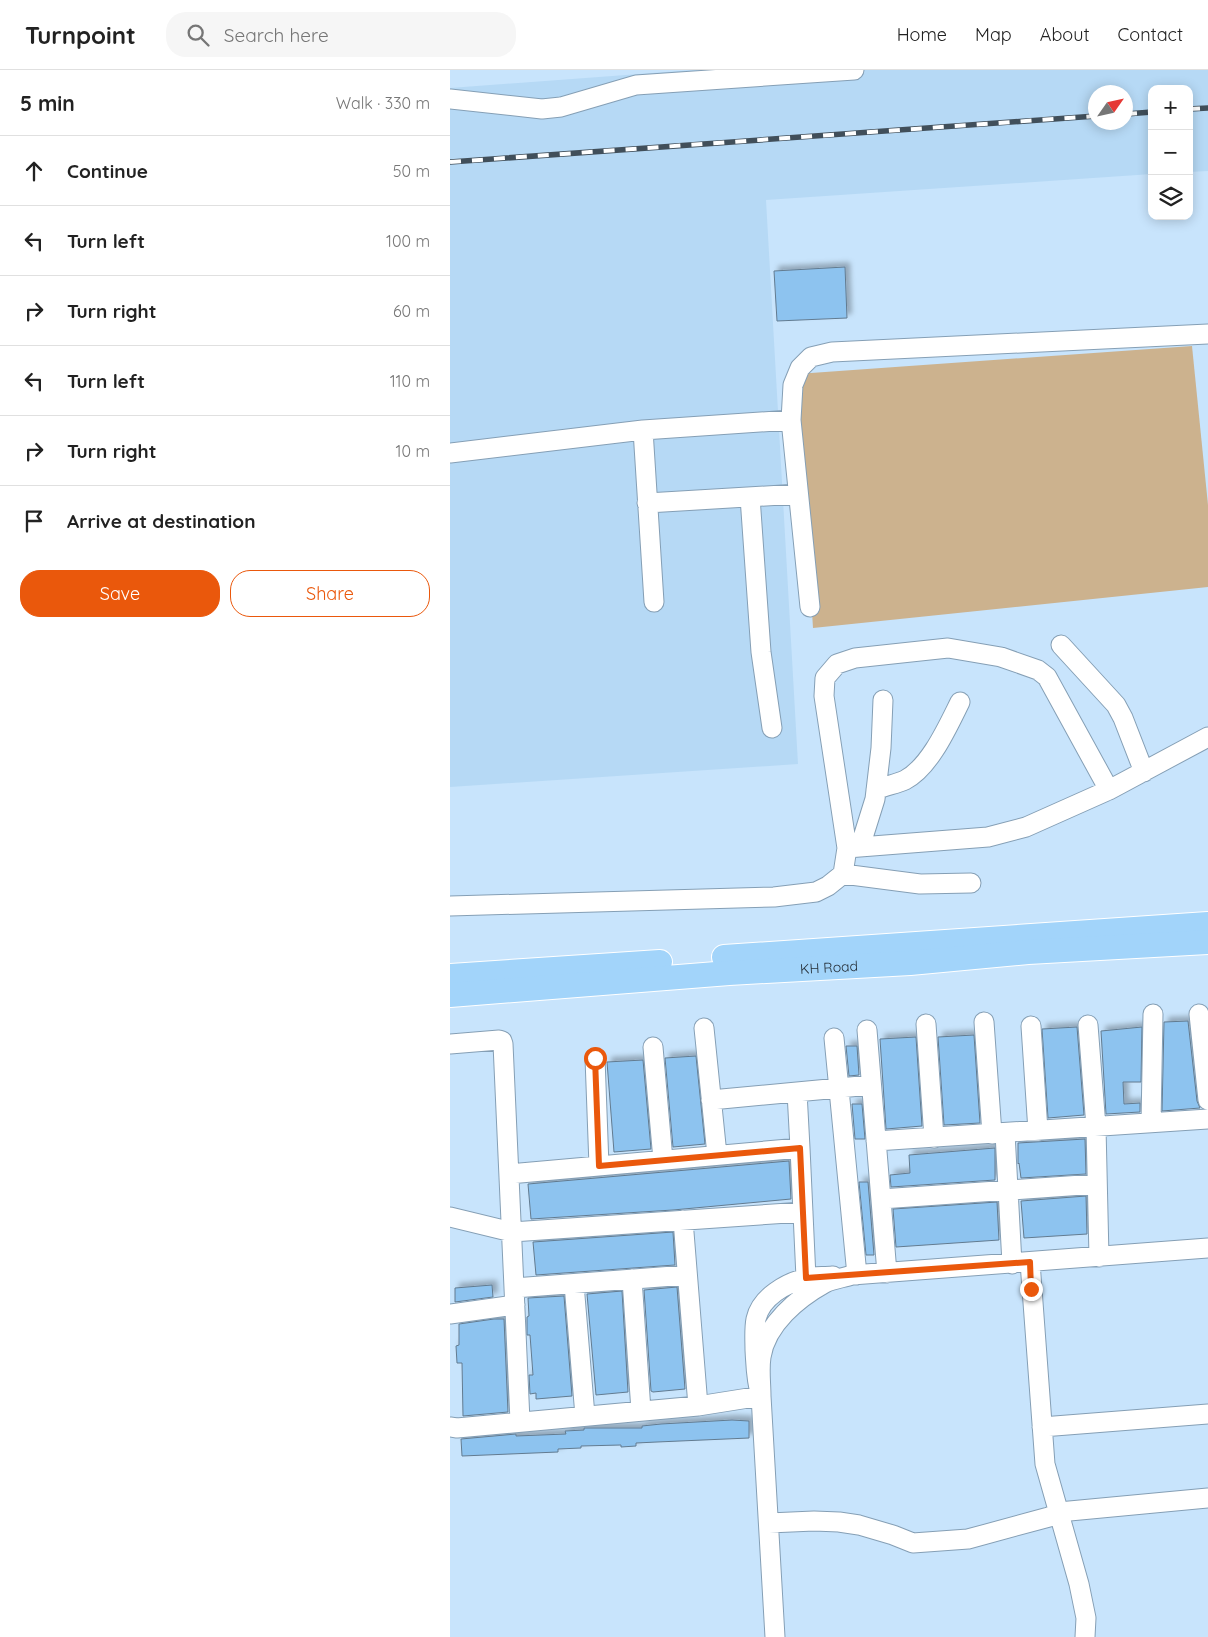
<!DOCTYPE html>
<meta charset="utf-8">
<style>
body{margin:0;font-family:Quicksand,sans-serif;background:#f6f6f6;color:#222}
.controls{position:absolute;right:15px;top:15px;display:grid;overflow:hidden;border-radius:10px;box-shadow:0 2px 12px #0003}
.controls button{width:45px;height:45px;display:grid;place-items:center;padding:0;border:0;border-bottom:1px solid #e0e0e0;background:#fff;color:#222;font:25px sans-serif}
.compass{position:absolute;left:638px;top:15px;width:45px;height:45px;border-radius:50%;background:#fff;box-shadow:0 2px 12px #0003;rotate:56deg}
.stop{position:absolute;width:15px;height:15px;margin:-11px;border:4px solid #ea580c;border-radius:50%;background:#fff}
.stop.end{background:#ea580c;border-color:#fff;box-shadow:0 1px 5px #0008}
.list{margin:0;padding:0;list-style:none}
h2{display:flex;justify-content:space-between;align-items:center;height:65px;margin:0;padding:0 20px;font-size:21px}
h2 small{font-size:16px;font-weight:400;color:#767676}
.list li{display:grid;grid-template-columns:32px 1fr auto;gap:15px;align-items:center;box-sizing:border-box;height:70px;padding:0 20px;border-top:1px solid #e0e0e0}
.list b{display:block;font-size:19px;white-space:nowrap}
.list em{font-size:16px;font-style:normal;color:#767676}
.actions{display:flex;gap:10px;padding:15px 20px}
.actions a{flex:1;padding:11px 0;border:1px solid #ea580c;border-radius:20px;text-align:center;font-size:18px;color:#ea580c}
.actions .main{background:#ea580c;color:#fff}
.icon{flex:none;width:28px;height:28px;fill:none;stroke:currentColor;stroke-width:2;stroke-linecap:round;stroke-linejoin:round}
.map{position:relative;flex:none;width:758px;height:1567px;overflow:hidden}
header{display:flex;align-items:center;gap:30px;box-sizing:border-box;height:70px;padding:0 25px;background:#fff;border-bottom:1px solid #e0e0e0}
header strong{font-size:24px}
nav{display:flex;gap:28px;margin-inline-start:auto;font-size:18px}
.search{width:350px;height:45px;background:#f6f6f6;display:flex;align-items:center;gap:12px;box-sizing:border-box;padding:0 18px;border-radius:20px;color:#767676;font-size:19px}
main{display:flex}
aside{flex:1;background:#fff}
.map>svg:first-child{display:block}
.built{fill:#b6d9f5;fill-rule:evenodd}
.green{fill:#ccb28e}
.building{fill:#8dc3ef;stroke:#627b90;filter:url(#shadow)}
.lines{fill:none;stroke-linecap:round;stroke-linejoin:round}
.minor-casing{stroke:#859fb5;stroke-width:21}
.major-casing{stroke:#fff;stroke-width:26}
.minor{stroke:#fff;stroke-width:19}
.major{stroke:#a2d4fa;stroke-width:24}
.rail-casing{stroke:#414f5a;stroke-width:5.5}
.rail{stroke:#fff;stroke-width:4;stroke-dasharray:11;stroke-linecap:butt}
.route{stroke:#ea580c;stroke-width:6}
.labels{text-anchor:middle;stroke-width:4.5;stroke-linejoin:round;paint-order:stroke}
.street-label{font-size:14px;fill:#263039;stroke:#fff}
</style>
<header>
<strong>Turnpoint</strong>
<div class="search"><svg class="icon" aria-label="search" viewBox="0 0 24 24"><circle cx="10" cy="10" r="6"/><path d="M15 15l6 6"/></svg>Search here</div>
<nav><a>Home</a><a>Map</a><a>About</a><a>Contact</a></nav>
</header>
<main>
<aside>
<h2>5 min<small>Walk · 330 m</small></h2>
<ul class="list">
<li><svg class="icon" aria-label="ahead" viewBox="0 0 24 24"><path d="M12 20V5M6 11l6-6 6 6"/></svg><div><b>Continue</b></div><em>50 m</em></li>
<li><svg class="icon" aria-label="left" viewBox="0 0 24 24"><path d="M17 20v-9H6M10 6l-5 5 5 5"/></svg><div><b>Turn left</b></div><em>100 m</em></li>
<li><svg class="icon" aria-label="right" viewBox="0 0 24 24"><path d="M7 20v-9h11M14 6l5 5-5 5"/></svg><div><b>Turn right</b></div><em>60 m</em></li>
<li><svg class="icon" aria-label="left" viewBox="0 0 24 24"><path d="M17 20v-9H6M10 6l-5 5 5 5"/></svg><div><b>Turn left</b></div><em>110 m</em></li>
<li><svg class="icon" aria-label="right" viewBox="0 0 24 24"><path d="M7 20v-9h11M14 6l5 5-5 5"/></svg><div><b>Turn right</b></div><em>10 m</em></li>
<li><svg class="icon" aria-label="arrive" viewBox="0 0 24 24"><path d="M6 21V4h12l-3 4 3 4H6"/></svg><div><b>Arrive at destination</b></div></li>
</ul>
<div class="actions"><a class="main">Save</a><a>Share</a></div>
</aside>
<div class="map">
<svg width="758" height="1567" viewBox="0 0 758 1567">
<defs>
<filter id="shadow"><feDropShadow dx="4.5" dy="-4.5" stdDeviation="2.5" flood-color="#0004"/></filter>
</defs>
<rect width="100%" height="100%" fill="#c8e4fc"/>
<path class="built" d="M243,0h515v101l-19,1v-83h-37v85l-386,26 32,564 -348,23v-699zM646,22h30v30h-30z"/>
<path class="green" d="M742,276l16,159v82l-395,41 -16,-254z"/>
<path class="building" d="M395,197l2,51 -70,3 -3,-50z
M738,951l9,80 3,7 -38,3 2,-89z
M627,957l7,88 -36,3 -6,-89z
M692,957l-1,55h-18l1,22 16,-1v9l-34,2 -5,-83z
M524,965l6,88 -36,2 -6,-88z
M466,967l6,89 -36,3 -6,-90z
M396,976h11l2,29 -10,1z
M246,986l9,88 -32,3 -8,-89z
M193,990l8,89 -37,3 -7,-90z
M402,1034h10l3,35h-10z
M635,1069l1,35 -65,4 -2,-15 -1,1v-21z
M545,1078v32l-104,7 -1,-12 20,-2 -1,-18z
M339,1091l2,38 -118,11 -142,9 -3,-35z
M409,1112h9l6,73h-8z
M636,1126l1,38 -63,4 -3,-37z
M547,1132l2,38 -103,7 -3,-38z
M223,1162l2,33 -139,10 -3,-33z
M42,1215l1,12 -38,5v-14z
M227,1217l8,102 -32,3 -2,-1 -7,-101z
M172,1221l6,101 -32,3 -9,-101z
M114,1226l8,100 -36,3v-6l-6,1 -1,-19h4l-3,-40h-3v-18l2,-1 -1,-18z
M44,1249h10l4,93 -45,4 -1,-53h-5l-1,-17 3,-1v-21z
M282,1350l17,1v17l-92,4 -21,1v3l-15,1v-2l-40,1v2l-23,1v3l-96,4 -1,-17 55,-5v2l50,-2 -1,-3 19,-1v-2h58v-2l19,-2z"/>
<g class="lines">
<defs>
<path id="minor" d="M0,29l92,10 19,-2 75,-22 218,-15
M193,360l11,172
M0,383l193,-23 148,-10
M300,427l11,155 11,76
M197,433l151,-9
M360,537l-19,-187 2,-35 7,-17 11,-11 21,-5 376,-18
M611,575l55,60 7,13 21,54
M426,720c9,-4 20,-6 29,-10 25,-13 43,-54 55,-78
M410,777l15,-48 6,-51 2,-48
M397,778l141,-11 38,-10 83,-37 99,-53
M393,804l77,10 51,-1
M0,836l324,-9 42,-5 12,-6 15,-12 4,-26 -23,-152 1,-18 12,-14 18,-6 93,-10 53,9 37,13 9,7 62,113
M749,944l9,86
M534,952l8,112
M476,954l8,114
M638,955l8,102 3,130
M581,956l7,105
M254,958l13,127
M417,960l20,243
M384,968l23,237
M0,974l49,-4 3,1 1,3 17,377
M203,977l10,113
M145,988l4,108
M347,1022l3,56
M261,1030l160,-15
M701,1053l2,-109
M555,1063l7,131
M426,1071l332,-22
M59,1104l291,-26 6,130
M431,1129l216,-15
M0,1147l62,15 291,-20
M233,1150l15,186
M580,1192l15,202 34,120 7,34 -1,19
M182,1209l9,132
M124,1214l11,132
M64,1218l173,-13
M0,1244l65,-9
M0,1357l7,1 241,-22 63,-10c-5,-15 -5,-30 -6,-46 0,-10 -1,-21 1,-31 5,-22 30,-36 50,-41 8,-2 18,-1 27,-2
M592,1357l166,-13
M319,1453l45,-2 25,1 20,3 34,10 20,8 55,-4 81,-22 10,-5 149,-14
M325,1567l-14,-241c0,-12 -2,-26 0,-39 5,-33 37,-59 64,-74 8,-4 18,-5 27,-8l356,-27"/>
<g id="major">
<path d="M274,887l484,-33"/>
<path d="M0,906l210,-14"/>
<path id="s1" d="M0,925l279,-22 181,-10 118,-11 180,-10"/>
</g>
</defs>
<use href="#minor" class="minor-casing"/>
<use href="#major" class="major-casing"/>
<use href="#minor" class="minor"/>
<use href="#major" class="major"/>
<defs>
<path id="rail" d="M739,39l19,-1
M676,44l26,-2
M0,92l646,-46"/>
</defs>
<use href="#rail" class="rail-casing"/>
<use href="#rail" class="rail"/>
</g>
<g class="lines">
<path class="route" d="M145,988l4,108 201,-18 6,130 224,-16 1,27"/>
</g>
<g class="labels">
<g class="street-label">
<text dy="5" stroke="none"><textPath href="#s1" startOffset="380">KH Road</textPath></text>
</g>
</g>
</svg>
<div class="controls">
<button>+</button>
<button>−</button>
<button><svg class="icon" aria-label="layers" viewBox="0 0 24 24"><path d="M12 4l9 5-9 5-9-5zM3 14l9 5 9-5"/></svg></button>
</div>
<svg class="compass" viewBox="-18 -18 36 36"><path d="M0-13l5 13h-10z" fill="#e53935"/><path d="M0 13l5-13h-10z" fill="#767676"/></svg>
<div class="stop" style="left:145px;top:988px"></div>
<div class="stop end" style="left:581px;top:1219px"></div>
</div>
</main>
